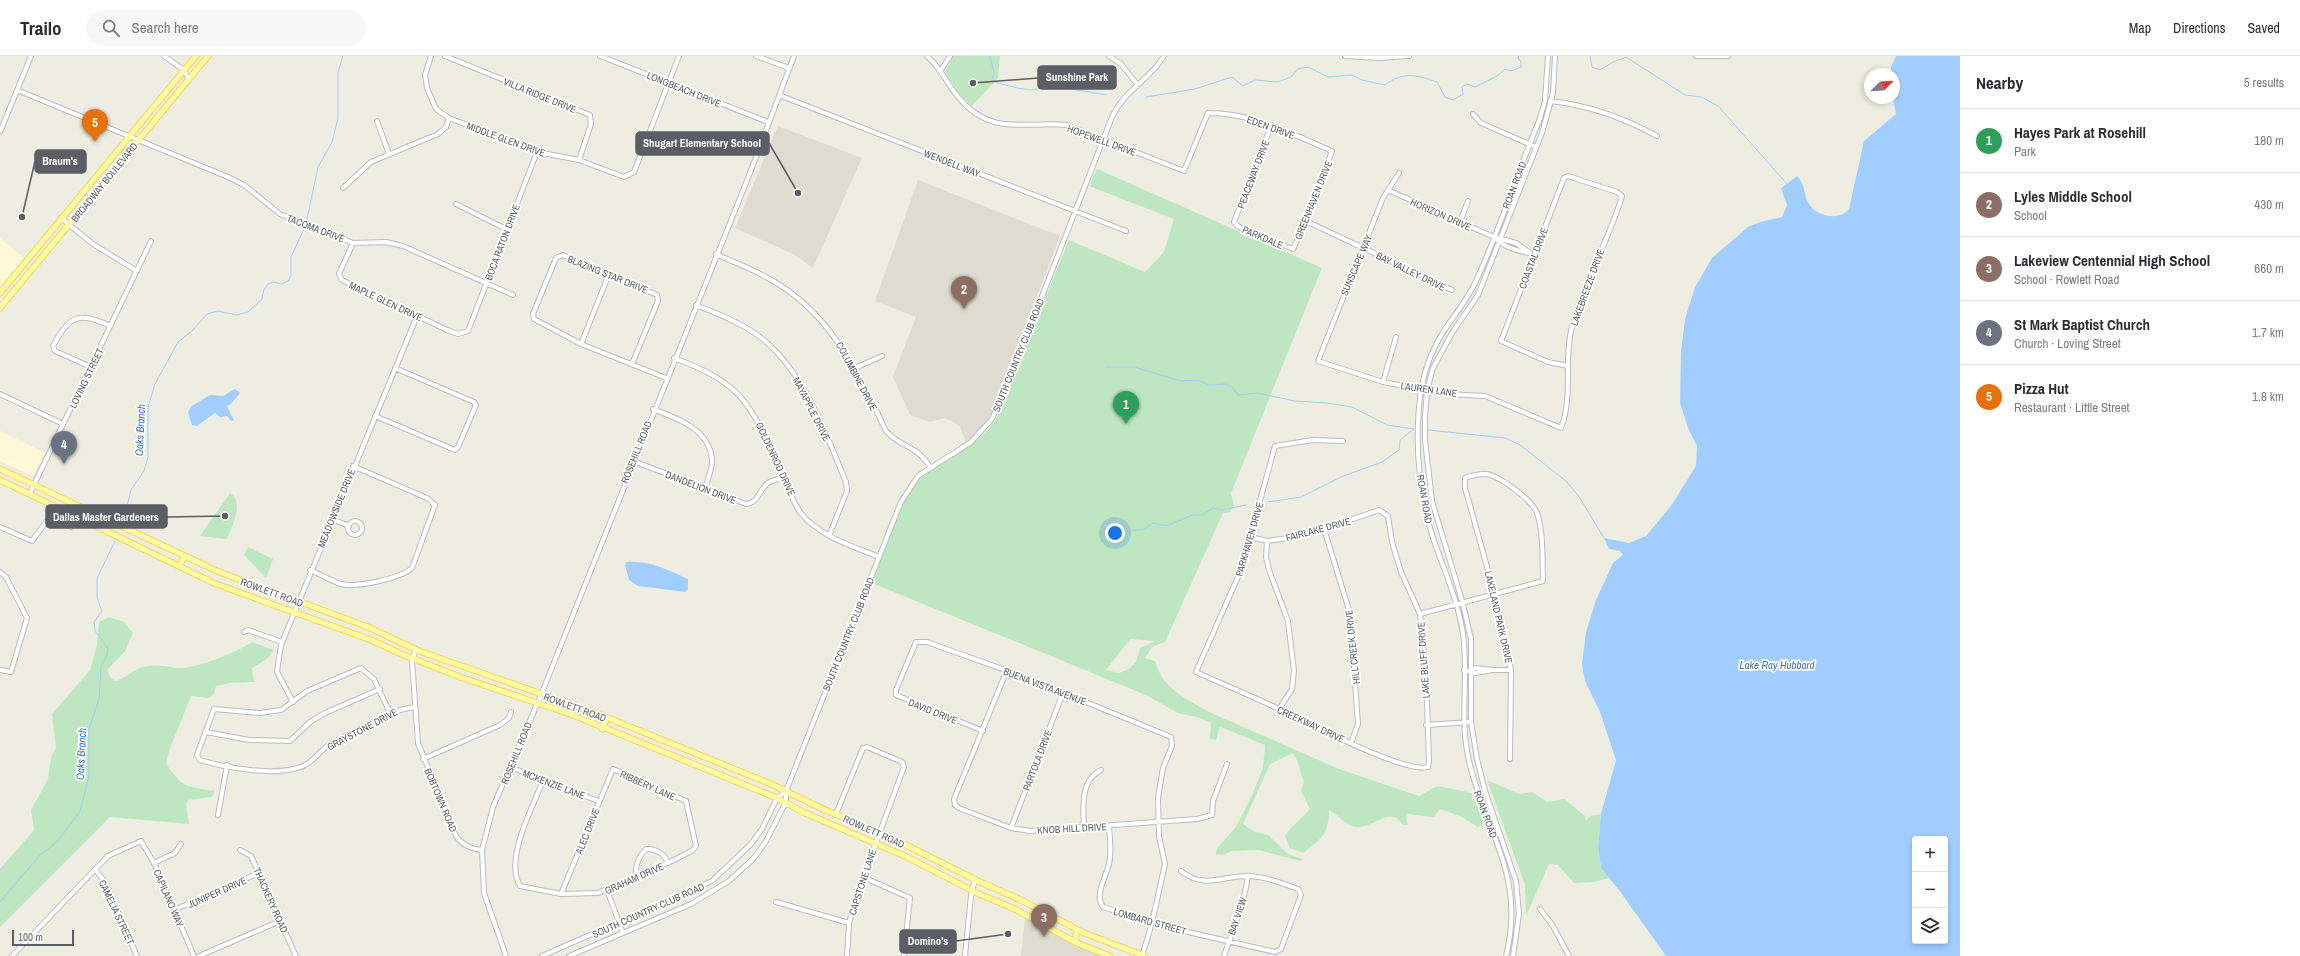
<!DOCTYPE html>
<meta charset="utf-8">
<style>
body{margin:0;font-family:"Archivo Narrow",sans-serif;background:#f7f7f7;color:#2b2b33}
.controls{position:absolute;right:12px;bottom:12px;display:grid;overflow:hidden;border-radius:4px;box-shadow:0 2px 6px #0003}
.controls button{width:36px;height:36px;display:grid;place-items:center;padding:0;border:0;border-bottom:1px solid #e1e1e2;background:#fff;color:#2b2b33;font:20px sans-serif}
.compass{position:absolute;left:1864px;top:12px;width:36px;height:36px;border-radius:50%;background:#fff;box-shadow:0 2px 6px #0003;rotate:66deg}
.scale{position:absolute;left:12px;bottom:10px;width:62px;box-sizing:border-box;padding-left:4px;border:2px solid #5b5e64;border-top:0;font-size:11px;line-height:14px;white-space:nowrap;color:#5b5e64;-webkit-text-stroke:3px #fff;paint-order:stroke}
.you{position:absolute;left:1115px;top:477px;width:14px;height:14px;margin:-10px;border:3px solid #fff;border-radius:50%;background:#1a73e8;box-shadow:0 0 0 6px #1a73e833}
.badge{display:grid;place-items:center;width:26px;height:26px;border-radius:50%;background:#d93025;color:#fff;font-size:13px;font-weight:700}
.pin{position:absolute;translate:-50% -33px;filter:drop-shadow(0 1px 2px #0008)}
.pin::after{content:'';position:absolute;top:21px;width:14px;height:12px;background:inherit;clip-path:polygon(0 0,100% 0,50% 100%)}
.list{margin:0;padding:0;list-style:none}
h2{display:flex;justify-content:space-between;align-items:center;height:52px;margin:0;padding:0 16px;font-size:17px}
h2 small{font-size:13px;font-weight:400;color:#7c7c81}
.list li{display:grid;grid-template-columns:26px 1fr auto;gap:12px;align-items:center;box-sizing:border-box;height:64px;padding:0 16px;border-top:1px solid #e1e1e2}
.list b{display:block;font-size:15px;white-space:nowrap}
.list p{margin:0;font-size:13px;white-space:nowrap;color:#7c7c81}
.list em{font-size:13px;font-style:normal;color:#7c7c81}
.icon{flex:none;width:22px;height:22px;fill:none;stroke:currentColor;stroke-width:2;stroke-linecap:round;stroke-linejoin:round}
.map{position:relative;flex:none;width:1960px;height:900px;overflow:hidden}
header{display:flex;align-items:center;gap:24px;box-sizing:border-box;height:56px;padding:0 20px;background:#fff;border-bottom:1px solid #e1e1e2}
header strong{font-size:19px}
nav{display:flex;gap:22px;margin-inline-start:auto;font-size:14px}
.search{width:280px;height:36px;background:#f7f7f7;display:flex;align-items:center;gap:10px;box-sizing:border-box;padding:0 14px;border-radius:22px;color:#7c7c81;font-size:15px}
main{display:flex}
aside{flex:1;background:#fff}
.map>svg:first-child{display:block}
.commercial{fill:#fff9d7}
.education{fill:#dedcd1}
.green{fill:#bee7c1;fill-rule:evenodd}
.water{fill:#a1ceff;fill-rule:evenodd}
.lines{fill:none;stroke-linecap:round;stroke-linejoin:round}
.stream{stroke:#a1ceff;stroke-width:1}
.minor-casing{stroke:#babcc2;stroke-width:6}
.major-casing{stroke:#f6d753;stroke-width:7}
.minor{stroke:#fff;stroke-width:4}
.major{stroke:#fff9a6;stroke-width:5}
.labels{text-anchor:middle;stroke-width:3.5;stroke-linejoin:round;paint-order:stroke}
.street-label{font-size:10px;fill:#5b5e64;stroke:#fff}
.water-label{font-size:11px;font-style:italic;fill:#3f75c7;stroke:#fff}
.leader{fill:none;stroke:#5b5e64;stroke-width:1.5}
.callout-dot{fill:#5b5e64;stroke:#fff;stroke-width:1.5}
.callout{fill:#5b5e64;stroke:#5b5e64;stroke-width:1.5}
.callout-label{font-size:11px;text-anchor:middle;font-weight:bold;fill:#fff}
</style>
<header>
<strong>Trailo</strong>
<div class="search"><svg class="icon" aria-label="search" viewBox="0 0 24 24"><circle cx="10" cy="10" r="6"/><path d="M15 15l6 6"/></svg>Search here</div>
<nav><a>Map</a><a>Directions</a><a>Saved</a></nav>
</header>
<main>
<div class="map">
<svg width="1960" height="900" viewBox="0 0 1960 900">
<rect width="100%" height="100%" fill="#eeede2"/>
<path class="commercial" d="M0,182l24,20 -24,29z
M0,375l45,22 -12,23 -33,-15z"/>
<path class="education" d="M778,70l84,32 -49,110 -20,-14 -58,-26z
M918,124l142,56 -67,174 -10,16 -17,16 -6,-15 -6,-5 -9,-4 -15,4 -20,-7 -17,-38 23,-60 -41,-16z
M1025,862l79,38h-83z"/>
<path class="green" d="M953,0h47l-2,22 -26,28 -14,-14 -13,-20z
M1097,113l225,99 -91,225 3,13 -4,6 -7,1 -58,129 -13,5 -7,11 10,3c8,28 30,37 54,51l130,57 80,27 18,-10 35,7v6l6,5 7,19 -7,4 -16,-10 -22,-8 -6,8 -26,-3 -2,4 2,7h-5c-13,-21 -31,5 -48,2 -8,-1 -18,-13 -26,-17 -1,26 -6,27 -26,43l-13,-5 -5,-12 4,-6 21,-21 -9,-18 3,-9c-5,-10 -4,-20 -11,-29l-23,11 -27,60 12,8 13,3 20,19 15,5 -3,2 -41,-11 -27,1 -10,4 -6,-1 1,-6 19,-21 16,-32 11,-27 2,-23 -45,-18 -4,13 -6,-1 1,-16 -11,-5 -22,-5 -32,-18 -274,-112c12,-31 28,-87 53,-109 26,-23 48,-22 71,-55l73,-179 76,32 19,-20 10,-33 -85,-33zM1130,583l25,2 -15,7 -4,14 -7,7 -10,4 -13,-3z
M230,437c15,10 2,33 -3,46l-27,-3z
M248,491l25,12 -7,19 -22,-23z
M109,561l15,5 9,11 -8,18 -18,19 3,7 5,4c10,-2 18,-11 27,-14 11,-3 24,-1 34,1 18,2 61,-16 76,-26l22,8 -6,8 -16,10 2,14 -24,1 -14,3 -2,8 -5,4 -18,-2 -22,55 -3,13c18,25 20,22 49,27l-3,6 -24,3 -2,5 3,19 -79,-7 -110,110v-58l34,-39 -3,-20 17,-31 3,-22 5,-9 -4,-34 38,-44 7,-25 2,-23z
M1487,724l32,14 13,-2 15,10 17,-3 21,17 1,5 4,-5 11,-2 -3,33 3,21 8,10 -16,4 -19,1 -16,-18 -9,-1 -23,52 -1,-31z"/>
<path class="water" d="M1896,0h64v900h-294l-47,-66 -18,-22 -3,-21 3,-33 15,-54 -16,-48 -15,-31 -3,-17 4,-32 10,-32 17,-37 10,-8 -3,-4 -11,-2 -5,-11 25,5 17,-7 25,-30 25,-40 1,-20 -9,-18 -8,-25 1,-51 4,-33 10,-32 17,-29 36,-31 12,-5 22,-5 5,-12 -6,-17 16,-12c9,8 6,19 12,28 8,13 31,17 40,5l15,-68 32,-27 -3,-16 1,-24h-3v-7zM1915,783h30v102h-30z
M235,333l5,4 -9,11 -4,2 7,15h-3l-4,-5 -7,1 -5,-4 -18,13 -5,-1 -4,-13 4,-6 18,-11 13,1z
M626,506c22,-2 43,8 62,17v10l-3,3 -47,-6 -9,-6 -4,-15z"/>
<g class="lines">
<path class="stream" d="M990,0l4,17 -2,7 2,2 23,6 14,2 22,-4 54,9
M1590,0l2,11 8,3 13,-8 13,-5 59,38 16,2 17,9 69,78
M1146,41l49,-8 37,-12 11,9 12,-6 23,2 13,-5 7,-8 10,-2 20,10 24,-2 10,5 23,5c18,-14 32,-10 52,-3l8,15 8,3 10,-6 -1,-7 5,-3 8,3 22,-11 8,-7 6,2 10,-4v-5l-3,-4 1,-2
M307,163l11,-52 14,-25 6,-24v-46l5,-16
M1106,311h28l47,14 17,-1 11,5 17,-1 7,4 5,7 20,-2 36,8 32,2 26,4 35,18 27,4
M1428,374l77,8 15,7 46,36 14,17 24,40
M1268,446l33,-5 40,-20 41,-15 17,-12 1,-10 14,-11
M123,466l8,-32 13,-19 4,-14v-50l7,-23 23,-42 15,-12 14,-16 11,-3 19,4 11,-3 14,-13 2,-10 4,-5 5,-2 9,2 6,-3 3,-5v-19l13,-28
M1131,475l14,-2 8,-6 13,3 27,-11h9l11,-7 9,2 24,-5
M0,846l40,-47 18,-14 22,-30 9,-35v-47l10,-30 2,-33 6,-11 1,-7 -13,-17 -1,-9 8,-11 -5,-13v-20l18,-37"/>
<defs>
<path id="minor" d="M164,0l20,14 5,10
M431,0l-6,19 2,13 9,21 13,9 88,34 42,8 45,17 10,-5 45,-116
M445,0l145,59 1,9 -12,36
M600,0l168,66
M756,0l33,12
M927,0c14,12 20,28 32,42 33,39 66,23 108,27l117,46 24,-58c45,0 84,21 124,38l-26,70 -13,28 -54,-22 -5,-5 37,-96
M1109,0l12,8 16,20
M1345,0l33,2 31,-2
M1696,0h32
M941,14l9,-14
M17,34l211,87 16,8 36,29 25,10 48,19 33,-1 17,4 110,49
M779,39l347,136
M1550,45c38,4 74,17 107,35
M1473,58l8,9 55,24
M377,65l12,33
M0,76l31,-76
M1399,117l-16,25 -65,163 65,21 64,12 38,2 76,32c12,-30 3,-65 10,-97 10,-46 38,-89 51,-135l-5,-4 -49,-16 -4,2 -63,163 47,21 20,4
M343,132l28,-26 67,-28 8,-7 3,-9
M1388,134l106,47 22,6 14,10
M456,148l50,25
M61,162l32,26 44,27
M1306,165l146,69
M1460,166l8,-21
M1494,181c9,10 23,14 36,16
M353,187l-14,31 3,6 105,50 11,4 10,-3 69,-179
M716,198c17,8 34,14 50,23 63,33 91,93 120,154 15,17 30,13 44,36
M696,249c22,9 49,19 68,35 42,36 61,92 82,142l1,9 -18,45
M581,288l28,-70
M674,302c71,26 77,48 106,112 6,13 12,30 20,42 18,24 52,34 79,45
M632,308l26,-63 -1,-6 -94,-40 -7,3 -23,56 1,5 47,25 85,34
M91,311l-36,-16 -2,-5c16,-31 27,-35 57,-20
M855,312l27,-12
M1383,326l13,-45
M0,338l63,30
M653,353c24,9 56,20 59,50 1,9 -5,21 -7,30
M375,360l80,34 3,-3 18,-42 -2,-3 -79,-34
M633,405l113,43c13,-1 13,-15 22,-21 4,-3 11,-4 15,-6
M30,437l121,-252
M332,463l17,7
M348 472a7 7 0 1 1 14 0a7 7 0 1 1-14 0Z
M0,471l32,14 14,-19 4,-2 21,7 10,-20
M1324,473l26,84 8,111 -7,19
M1250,481l17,4 22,-3 35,-9 55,-19 9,6 4,26 9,30 19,42 6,60 3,87 -1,6c-23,7 -123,-46 -149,-58 -28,-13 -56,-25 -83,-37l45,-102 34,-124 38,-6 30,1
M1267,485l-1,16 3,13 19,51 6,50 -2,18 -13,20
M310,514c10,4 21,11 31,14 16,4 60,-6 71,-16l23,-63 -8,-7 -74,-32
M0,516l6,5 21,41 -16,54 -11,-2
M1420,558l123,-33c-1,-21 1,-47 -6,-68 -5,-13 -37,-37 -51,-39 -7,0 -14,1 -21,4v10l30,107 16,75 -1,89
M244,576l4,-2 34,12
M416,593l-4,12 6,82 38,93c6,9 15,13 26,14l2,43 22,63
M1007,614l-53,129 1,6 4,3 52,20 19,3 167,-12 15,-4 1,-14 14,-37
M1464,614l11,3 18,-3 -18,-2 -4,2
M1493,614h18
M293,646l-16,-30 4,-27 136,-329
M390,657l-16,-34 -13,-11 -54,23 -26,19 -21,3 -46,-4 -17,46 3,5c26,8 78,17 103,6 10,-4 15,-13 23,-19 6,-5 15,-8 21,-12 22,-11 43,-25 68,-28
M1426,669l45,-3
M983,675l-87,-36v-5l20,-48h11l103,37 141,58 1,9 -9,22 -5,30 1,38 6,28 -13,59 -10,33
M206,676l43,8 41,1 20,-19 15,-9 55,-24
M423,703l77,-34 9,-7 2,-6
M510,711l88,34
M543,724c-10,28 -39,78 -23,106l41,8 37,-1 76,-33 19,-10 3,-4 -10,-45 -73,-32 -52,125
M836,758l27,-66 4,-1 35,15 2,5 -48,130 -7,26 -2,33
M218,759l9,-50
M1109,771c1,10 2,21 1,31 -1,16 -17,35 -7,49l72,22 100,23 6,-3 20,-54 -3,-6c-16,-6 -32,-12 -49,-13 -26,-1 -44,14 -68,-5
M1011,772l52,-135
M1084,772c-1,-20 -4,-48 17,-58
M240,794l11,6 45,100
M482,794l11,-43 48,-112 209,-522 44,-117
M154,807l21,-10 6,-9
M95,813l10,13 32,74
M636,820c-1,-11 2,-19 10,-27 9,-1 19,5 22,14
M863,821l47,21 -6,58
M607,834l16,43
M776,846l73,21
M1540,853l13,17 16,30
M174,854l85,-37
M12,900l96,-100 33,-15 13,22 40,93
M199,900l81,-35
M542,900l170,-75 39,-37 11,-15 15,-31 9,-7
M569,900l122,-52 38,-23 24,-22 12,-16 21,-41v-11l115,-289 17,-26 53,-34 21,-23 15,-33 105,-269c14,-29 37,-36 52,-61
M965,900l6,-60 4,-17
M1224,900l19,-53 5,-27
M1506,900c20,-80 -20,-122 -37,-195 -10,-42 0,-84 -6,-127 -5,-34 -19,-64 -30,-96 -13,-41 -18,-88 -14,-131 2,-27 11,-55 26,-78 11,-16 23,-30 31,-48 24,-52 41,-107 63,-160l6,-20 3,-45
M1513,900l6,-42 -3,-33 -31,-90 -8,-32 -6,-37v-83l-8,-35 -31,-103 -7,-61v-23l2,-27 6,-22 19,-35 26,-38 64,-162 11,-40 2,-37"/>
<path id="major" d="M0,237l196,-237
M0,252l208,-252
M0,413l219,103 149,55 51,24 177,62 175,71 54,26 55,22 98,49 41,18 65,34 61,23
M0,424l216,104 155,56 33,15 56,22 113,38 204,83 28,15 102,44 72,37 36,15 62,34 33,13
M179,510l6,-10
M602,673l5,-11
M1075,885l2,-11"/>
</defs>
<use href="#minor" class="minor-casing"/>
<use href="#major" class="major-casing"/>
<use href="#minor" class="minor"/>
<use href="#major" class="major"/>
</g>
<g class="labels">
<g class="street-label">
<text transform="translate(684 33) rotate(22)" y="4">LONGBEACH DRIVE</text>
<text transform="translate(540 39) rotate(22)" y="4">VILLA RIDGE DRIVE</text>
<text transform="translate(1271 71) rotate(20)" y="4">EDEN DRIVE</text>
<text transform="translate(506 83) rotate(20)" y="4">MIDDLE GLEN DRIVE</text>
<text transform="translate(1102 84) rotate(20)" y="4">HOPEWELL DRIVE</text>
<text transform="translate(952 107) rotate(21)" y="4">WENDELL WAY</text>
<text transform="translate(1253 118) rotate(-69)" y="4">PEACEWAY DRIVE</text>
<text transform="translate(104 126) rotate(-51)" y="4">BROADWAY BOULEVARD</text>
<text transform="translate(1514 129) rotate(-69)" y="4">ROAN ROAD</text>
<text transform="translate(1313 144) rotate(-68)" y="4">GREENHAVEN DRIVE</text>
<text transform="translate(1441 158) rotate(24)" y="4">HORIZON DRIVE</text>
<text transform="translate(316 172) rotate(21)" y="4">TACOMA DRIVE</text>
<text transform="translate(1263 181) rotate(23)" y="4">PARKDALE</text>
<text transform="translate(502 186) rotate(-69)" y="4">BOCA RATON DRIVE</text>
<text transform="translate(1533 202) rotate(-69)" y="4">COASTAL DRIVE</text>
<text transform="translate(1356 209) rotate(-67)" y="4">SUNSCAPE WAY</text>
<text transform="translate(1411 215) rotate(26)" y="4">BAY VALLEY DRIVE</text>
<text transform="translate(608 218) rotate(22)" y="4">BLAZING STAR DRIVE</text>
<text transform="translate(1587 231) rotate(-70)" y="4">LAKEBREEZE DRIVE</text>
<text transform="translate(386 245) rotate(25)" y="4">MAPLE GLEN DRIVE</text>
<text transform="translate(1018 299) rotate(-68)" y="4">SOUTH COUNTRY CLUB ROAD</text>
<text transform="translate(857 320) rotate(62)" y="4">COLUMBINE DRIVE</text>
<text transform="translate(86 322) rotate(-64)" y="4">LOVING STREET</text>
<text transform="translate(1429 333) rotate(8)" y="4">LAUREN LANE</text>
<text transform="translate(812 353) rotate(63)" y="4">MAYAPPLE DRIVE</text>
<text transform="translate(636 396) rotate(-68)" y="4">ROSEHILL ROAD</text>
<text transform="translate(776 403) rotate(65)" y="4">GOLDENROD DRIVE</text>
<text transform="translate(701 431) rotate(21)" y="4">DANDELION DRIVE</text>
<text transform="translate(1425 443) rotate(80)" y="4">ROAN ROAD</text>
<text transform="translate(336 452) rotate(-68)" y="4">MEADOWSIDE DRIVE</text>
<text transform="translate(1318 473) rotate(-15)" y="4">FAIRLAKE DRIVE</text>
<text transform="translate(1249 483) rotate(-74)" y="4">PARKHAVEN DRIVE</text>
<text transform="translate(272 536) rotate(20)" y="4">ROWLETT ROAD</text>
<text transform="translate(1499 561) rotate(77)" y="4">LAKELAND PARK DRIVE</text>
<text transform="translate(848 578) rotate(-68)" y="4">SOUTH COUNTRY CLUB ROAD</text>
<text transform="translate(1352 591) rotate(-96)" y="4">HILL CREEK DRIVE</text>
<text transform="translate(1423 604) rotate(-94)" y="4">LAKE BLUFF DRIVE</text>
<text transform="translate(1045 630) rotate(21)" y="4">BUENA VISTA AVENUE</text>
<text transform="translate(575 651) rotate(20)" y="4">ROWLETT ROAD</text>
<text transform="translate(933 655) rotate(22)" y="4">DAVID DRIVE</text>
<text transform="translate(1311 668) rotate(25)" y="4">CREEKWAY DRIVE</text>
<text transform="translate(362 673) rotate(-28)" y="4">GRAYSTONE DRIVE</text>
<text transform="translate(516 697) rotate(-68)" y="4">ROSEHILL ROAD</text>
<text transform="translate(1037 704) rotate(-69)" y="4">PARTOLA DRIVE</text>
<text transform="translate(554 728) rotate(21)" y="4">MCKENZIE LANE</text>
<text transform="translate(648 729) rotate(24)" y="4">RIBBERY LANE</text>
<text transform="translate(441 744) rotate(67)" y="4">BOBTOWN ROAD</text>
<text transform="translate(1486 758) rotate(70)" y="4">ROAN ROAD</text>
<text transform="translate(1072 772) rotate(-3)" y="4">KNOB HILL DRIVE</text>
<text transform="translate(587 775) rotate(-68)" y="4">ALEC DRIVE</text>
<text transform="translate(874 775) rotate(24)" y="4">ROWLETT ROAD</text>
<text transform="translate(634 822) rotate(-24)" y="4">GRAHAM DRIVE</text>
<text transform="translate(862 826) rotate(-72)" y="4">CAPSTONE LANE</text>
<text transform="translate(217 836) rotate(-24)" y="4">JUNIPER DRIVE</text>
<text transform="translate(169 842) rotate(67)" y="4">CAPILANO WAY</text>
<text transform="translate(271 844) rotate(66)" y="4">THACKERY ROAD</text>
<text transform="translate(648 854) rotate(-24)" y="4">SOUTH COUNTRY CLUB ROAD</text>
<text transform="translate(117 856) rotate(65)" y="4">CAMELIA STREET</text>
<text transform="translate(1237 860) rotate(-71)" y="4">BAY VIEW</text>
<text transform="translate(1150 865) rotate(16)" y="4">LOMBARD STREET</text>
</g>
<g class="water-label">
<text transform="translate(140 374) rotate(-87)" y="4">Oaks Branch</text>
<text x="1777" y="613">Lake Ray Hubbard</text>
<text transform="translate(81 698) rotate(-87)" y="4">Oaks Branch</text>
</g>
</g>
<path class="leader" d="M973 27L1038 22M798 137L769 87M22 161L35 105M225 460L167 461M1008 878L956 885"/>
<g class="callout-dot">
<circle cx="973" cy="27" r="4"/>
<circle cx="798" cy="137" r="4"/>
<circle cx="22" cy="161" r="4"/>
<circle cx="225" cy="460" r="4"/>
<circle cx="1008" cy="878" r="4"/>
</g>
<g class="callout">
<rect x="1038" y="10" width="78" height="23" rx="4"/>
<rect x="636" y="76" width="133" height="23" rx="4"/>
<rect x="35" y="94" width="51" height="23" rx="4"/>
<rect x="46" y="449" width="121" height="23" rx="4"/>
<rect x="900" y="874" width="56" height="23" rx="4"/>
</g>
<g class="callout-label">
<text x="1077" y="25">Sunshine Park</text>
<text x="702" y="91">Shugart Elementary School</text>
<text x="60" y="109">Braum's</text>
<text x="106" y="465">Dallas Master Gardeners</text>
<text x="928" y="889">Domino's</text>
</g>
</svg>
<div class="controls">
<button>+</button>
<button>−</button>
<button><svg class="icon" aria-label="layers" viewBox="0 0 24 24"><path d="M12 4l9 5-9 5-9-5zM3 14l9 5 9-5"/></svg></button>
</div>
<svg class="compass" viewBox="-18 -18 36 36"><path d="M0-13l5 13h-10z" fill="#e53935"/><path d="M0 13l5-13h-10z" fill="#7c7c81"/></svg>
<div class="scale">100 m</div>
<div class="you"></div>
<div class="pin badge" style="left:1126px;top:368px;background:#2e9e5b">1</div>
<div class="pin badge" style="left:964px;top:253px;background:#8d6e63">2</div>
<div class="pin badge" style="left:1044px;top:881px;background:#8d6e63">3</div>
<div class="pin badge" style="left:64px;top:408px;background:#6b7280">4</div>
<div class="pin badge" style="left:95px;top:86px;background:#e8710a">5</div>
</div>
<aside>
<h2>Nearby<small>5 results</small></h2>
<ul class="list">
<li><span class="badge" style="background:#2e9e5b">1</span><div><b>Hayes Park at Rosehill</b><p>Park</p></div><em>180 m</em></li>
<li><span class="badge" style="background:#8d6e63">2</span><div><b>Lyles Middle School</b><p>School</p></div><em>430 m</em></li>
<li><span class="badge" style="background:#8d6e63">3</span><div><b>Lakeview Centennial High School</b><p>School · Rowlett Road</p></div><em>660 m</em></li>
<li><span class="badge" style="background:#6b7280">4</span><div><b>St Mark Baptist Church</b><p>Church · Loving Street</p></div><em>1.7 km</em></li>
<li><span class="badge" style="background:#e8710a">5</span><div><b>Pizza Hut</b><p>Restaurant · Little Street</p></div><em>1.8 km</em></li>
</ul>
</aside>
</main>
